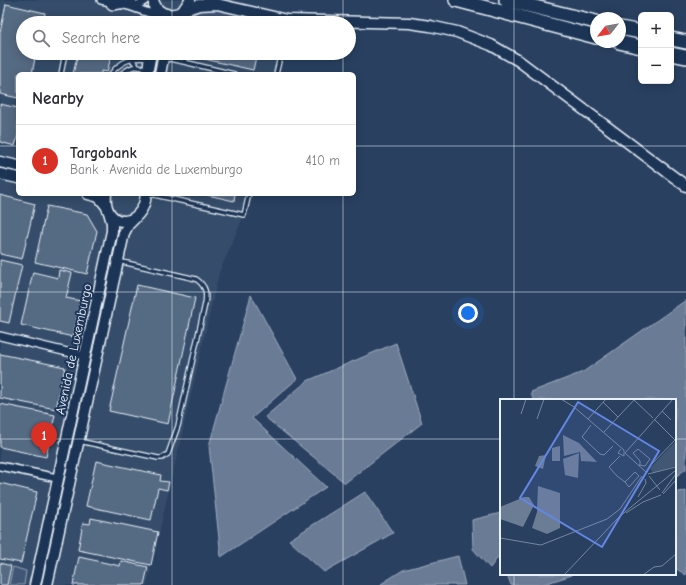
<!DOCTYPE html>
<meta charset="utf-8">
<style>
body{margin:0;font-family:"Comic Neue",sans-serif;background:#f7f7f7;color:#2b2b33}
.controls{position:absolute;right:12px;top:12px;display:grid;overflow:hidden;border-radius:6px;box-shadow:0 2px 10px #0003}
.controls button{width:36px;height:36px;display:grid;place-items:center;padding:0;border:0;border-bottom:1px solid #e1e1e2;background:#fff;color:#2b2b33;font:20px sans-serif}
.compass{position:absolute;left:590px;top:12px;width:36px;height:36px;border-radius:50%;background:#fff;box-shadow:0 2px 10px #0003;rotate:239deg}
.you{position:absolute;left:468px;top:313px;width:14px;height:14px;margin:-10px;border:3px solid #fff;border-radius:50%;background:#1a73e8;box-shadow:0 0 0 6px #1a73e833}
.badge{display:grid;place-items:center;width:26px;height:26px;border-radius:50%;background:#d93025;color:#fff;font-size:13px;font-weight:700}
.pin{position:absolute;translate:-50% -33px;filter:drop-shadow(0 1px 2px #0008)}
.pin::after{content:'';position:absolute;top:21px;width:14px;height:12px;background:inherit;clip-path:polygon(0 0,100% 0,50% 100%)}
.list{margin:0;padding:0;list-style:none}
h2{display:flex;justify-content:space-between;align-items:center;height:52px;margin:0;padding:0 16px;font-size:17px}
h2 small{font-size:13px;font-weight:400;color:#7c7c81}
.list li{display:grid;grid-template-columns:26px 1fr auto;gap:12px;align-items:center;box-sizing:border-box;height:72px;padding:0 16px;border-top:1px solid #e1e1e2}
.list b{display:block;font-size:15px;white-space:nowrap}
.list p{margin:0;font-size:13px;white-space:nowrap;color:#7c7c81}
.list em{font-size:13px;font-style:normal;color:#7c7c81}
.icon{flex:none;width:22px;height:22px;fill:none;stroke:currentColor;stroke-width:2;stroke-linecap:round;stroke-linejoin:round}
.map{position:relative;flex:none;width:686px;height:585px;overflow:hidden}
.search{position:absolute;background:#fff;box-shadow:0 2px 10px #0003;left:16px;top:16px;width:340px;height:44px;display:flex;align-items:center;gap:10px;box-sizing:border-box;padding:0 14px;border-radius:22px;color:#7c7c81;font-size:15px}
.panel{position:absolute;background:#fff;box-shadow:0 2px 10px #0003;left:16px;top:72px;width:340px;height:124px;border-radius:6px}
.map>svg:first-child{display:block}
.built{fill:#364d6b}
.green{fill:#415774;stroke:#94a4b6}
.water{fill:#6b7c95;stroke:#9dabbd}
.building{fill:#556a83;stroke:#e8f1f8}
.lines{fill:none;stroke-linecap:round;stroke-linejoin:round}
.lane-casing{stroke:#e8f1f8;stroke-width:6}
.street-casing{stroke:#e8f1f8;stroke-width:10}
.secondary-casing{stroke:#e8f1f8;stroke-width:13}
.highway-casing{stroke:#e8f1f8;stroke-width:16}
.lane{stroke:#1d3557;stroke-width:3.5}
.street{stroke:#1d3557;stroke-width:7}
.secondary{stroke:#1d3557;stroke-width:10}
.highway{stroke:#1d3557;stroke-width:13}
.grid{fill:none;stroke:#e8f1f8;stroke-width:1;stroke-opacity:0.55}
.labels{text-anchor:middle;stroke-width:4;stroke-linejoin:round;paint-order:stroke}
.street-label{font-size:13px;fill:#e8f1f8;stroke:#1d3557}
.inset-road{fill:none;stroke:#75879d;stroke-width:1}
.view{fill:#6487e3;fill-opacity:0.15;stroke:#6487e3;stroke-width:2}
.inset-edge{fill:none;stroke:#e8f1f8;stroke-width:2}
</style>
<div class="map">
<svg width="686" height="585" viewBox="0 0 686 585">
<rect width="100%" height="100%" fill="#294061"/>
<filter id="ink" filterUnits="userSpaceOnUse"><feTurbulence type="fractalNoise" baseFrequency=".025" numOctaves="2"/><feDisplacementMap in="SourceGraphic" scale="8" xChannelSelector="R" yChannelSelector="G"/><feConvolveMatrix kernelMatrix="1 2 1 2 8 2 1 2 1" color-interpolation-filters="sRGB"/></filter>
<g filter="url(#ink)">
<path class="built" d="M0,0h227l60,20v3h-264v30h258l-5,21h-258v120h231l-5,21 -25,58 -72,312h-147z"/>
<path class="green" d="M201,5l86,18h-94l3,-17z
M13,567l13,4 -2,14h-15z"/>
<path class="water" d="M251,295l46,84 -45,39 74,69 -105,70 -12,-111z
M686,300v169l-11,8v-77h-142l-2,-8 52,-20z
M396,343l26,80 -77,60 -80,-66 42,-36z
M686,491v84l-11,-7v-74l3,-2z
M365,492l28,41 -69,39 -35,-32z
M501,513v40l-11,15 -17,-19 -1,-29z
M458,556l7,29h-83l-1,-1 22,-14z
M507,574h64l1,1 -31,10h-30z"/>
<path class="building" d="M6,4l39,9 -2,10h-20v30h13l-4,21h-14v24l-18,-4v-61z
M78,53h34l-5,19 -6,-1v3h-28z
M192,53h65l-4,17 -62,-14z
M0,104l18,4v27l-3,11 -15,-4z
M203,194h32l-1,7z
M0,195l35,9 -13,55 -22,-5z
M47,206l40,8 10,17 -10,43 -52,-12z
M0,260l22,5 -13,58 -9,-2z
M59,270l13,3 -6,25 15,3 -8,36 -52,-12 12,-53 25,6z
M137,285l58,13 -27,126 -59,-13z
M0,354l65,13 -9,42 -56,-11z
M0,404l55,11 -9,42 -46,-10z
M96,461l65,14 -1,6 9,1 -2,8 -9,-2 -7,32 -65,-14z
M0,483l37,9 -16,71 -21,-4z
M91,518l67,14 -7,33 -73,-15 5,-27 7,1z
M79,557l41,9 1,-5 27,6 -4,18h-71z
M0,563l11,3 -4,19h-7z"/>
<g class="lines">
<defs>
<path id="lane" d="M74,23l4,-2 8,2
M130,53l1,5 6,8
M186,53l-2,9 50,12
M164,58l20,4
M61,74l4,-21
M111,74c9,-13 23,-18 38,-15
M121,74c11,-8 13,-9 26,-5
M276,74l5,-21
M150,194l94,21 5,-21
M79,441l79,17h4l6,-4 10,-28 27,-122c2,-11 1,-18 -9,-25l-78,-18"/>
<path id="street" d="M101,0l28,6 23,8h7
M129,6l9,-1 8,-5
M0,336l84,20
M0,466l57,12"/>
<path id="secondary" d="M153,0c4,15 16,17 29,12l8,-12
M208,0l9,4 70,16 122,3 21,3 27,6 34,13 28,16 167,125
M154,5l2,18
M184,10l15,-5 18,-1
M147,74l4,-21
M160,74l4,-21
M0,162l18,4
M0,174l18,4
M88,194l11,3 8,10
M106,194c-4,35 37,37 40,0
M35,585l77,-354v-8l-3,-11
M47,585l77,-352 4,-8 7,-7"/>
<path id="highway" d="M456,0l140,37
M506,0l90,22
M113,3l17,-3
M620,28l21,4
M671,39l15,3
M619,42l22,5
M671,54l15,3"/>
</defs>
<use href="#lane" class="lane-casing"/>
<use href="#street" class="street-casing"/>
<use href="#secondary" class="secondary-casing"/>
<use href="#highway" class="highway-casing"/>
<use href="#lane" class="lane"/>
<use href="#street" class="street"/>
<use href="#secondary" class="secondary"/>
<use href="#highway" class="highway"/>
</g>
</g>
<path class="grid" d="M172,0v23M343,0v23M514,0v400M172,53v21M343,53v21M0,146h18M354,146h332M172,194v391M343,194v391M0,292h686M0,439h501M675,439h11M514,574v11"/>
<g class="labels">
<g class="street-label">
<text transform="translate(73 349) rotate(-78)" y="5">Avenida de Luxemburgo</text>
</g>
</g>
<g transform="translate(500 399)">
<rect width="176" height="176" fill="#294061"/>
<path d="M176,42v25l-23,7 -3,-5z" fill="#415774"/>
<path d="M63,36l16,8 18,19 -16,-1 -1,-9 -16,4zM60,47v15h-8v-13zM79,54l-1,25 -13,-3 -2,-16zM46,56l-3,14 -8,-3 4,-10zM38,87l22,7v35l-13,6 -15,-6 5,-16zM24,98h5l5,8 -11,22 -23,-8v-12z" fill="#6b7c95"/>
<path class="inset-road" d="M61,0l13,8 50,43v6l-6,-3 3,-4M133,0l20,19M103,3l15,15M162,12l9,9M21,15l5,-15M37,20l7,-20M88,20l18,-20M154,20l21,21M91,26l-9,12 18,17 4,1 9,-9M103,34l32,-34M125,54l48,-54M125,54l21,19M120,57l-11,11 8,9 8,6 4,5 10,-11 -4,-4 -10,10M139,66h1l4,1h1l5,-7 -12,-10 -5,4 7,8v4l-1,1M149,68l27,-28M148,75l28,-7M149,77l11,14M162,94l14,-19M163,95l13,-14M138,98l8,-14 -1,-4M126,114l17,-11 18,-7M0,139l41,7 66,-26 13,-10 22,-33M64,176l55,-58 57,-47M143,176l11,-8 8,-1 14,-12"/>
<path class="view" d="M78,3l81,49 -57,96 -82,-49z"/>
<rect width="176" height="176" class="inset-edge"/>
</g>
</svg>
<div class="controls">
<button>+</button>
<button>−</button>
</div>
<svg class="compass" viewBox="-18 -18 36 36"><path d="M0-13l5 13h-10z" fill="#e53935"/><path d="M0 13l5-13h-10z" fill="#7c7c81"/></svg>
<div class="you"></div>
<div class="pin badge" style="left:44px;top:455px">1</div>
<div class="search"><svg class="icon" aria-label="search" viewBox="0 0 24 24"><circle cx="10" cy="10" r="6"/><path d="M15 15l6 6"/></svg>Search here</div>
<section class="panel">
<h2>Nearby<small></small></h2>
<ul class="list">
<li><span class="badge">1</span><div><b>Targobank</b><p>Bank · Avenida de Luxemburgo</p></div><em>410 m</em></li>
</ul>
</section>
</div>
